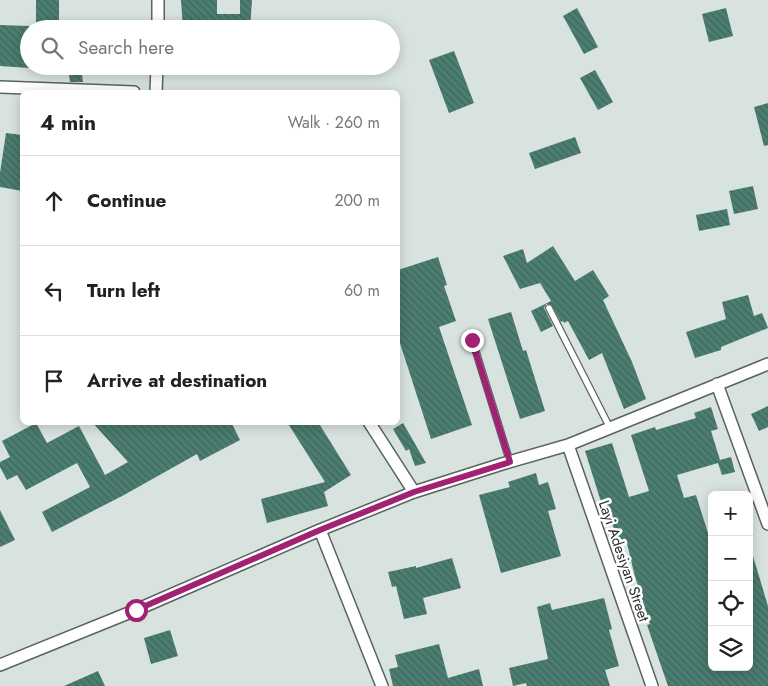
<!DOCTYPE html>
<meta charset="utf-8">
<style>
body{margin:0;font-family:Jost,sans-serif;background:#f2f2f2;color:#222}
.controls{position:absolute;right:15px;bottom:15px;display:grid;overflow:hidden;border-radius:8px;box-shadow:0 2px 12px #0003}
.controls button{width:45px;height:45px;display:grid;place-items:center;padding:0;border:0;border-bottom:1px solid #e0e0e0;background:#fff;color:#222;font:25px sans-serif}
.stop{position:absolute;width:15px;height:15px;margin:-11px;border:4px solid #a12173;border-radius:50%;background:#fff}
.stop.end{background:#a12173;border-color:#fff;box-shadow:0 1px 5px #0008}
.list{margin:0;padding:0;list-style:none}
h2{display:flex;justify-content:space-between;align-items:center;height:65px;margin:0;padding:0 20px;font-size:21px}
h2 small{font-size:16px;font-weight:400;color:#767676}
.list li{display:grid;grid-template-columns:32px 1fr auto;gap:15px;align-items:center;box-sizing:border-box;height:90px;padding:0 20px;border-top:1px solid #e0e0e0}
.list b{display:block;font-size:19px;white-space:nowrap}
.list em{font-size:16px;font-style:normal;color:#767676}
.icon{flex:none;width:28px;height:28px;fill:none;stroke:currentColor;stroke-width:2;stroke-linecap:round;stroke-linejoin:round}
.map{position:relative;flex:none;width:768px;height:686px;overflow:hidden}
.search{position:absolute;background:#fff;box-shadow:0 2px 12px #0003;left:20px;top:20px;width:380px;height:55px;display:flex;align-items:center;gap:12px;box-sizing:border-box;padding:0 18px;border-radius:28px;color:#767676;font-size:19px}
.panel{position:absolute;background:#fff;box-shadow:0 2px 12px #0003;left:20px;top:90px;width:380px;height:335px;border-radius:8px}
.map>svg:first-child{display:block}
.building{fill:url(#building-back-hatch)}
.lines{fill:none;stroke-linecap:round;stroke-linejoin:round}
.service-casing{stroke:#5a6360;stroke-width:8}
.minor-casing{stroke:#5a6360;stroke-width:14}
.service{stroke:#fff;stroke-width:5.5}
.minor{stroke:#fff;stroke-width:11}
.route{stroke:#a12173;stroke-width:6}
.labels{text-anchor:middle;stroke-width:5;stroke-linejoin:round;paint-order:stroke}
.street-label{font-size:15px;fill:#2a2e2d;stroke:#fff}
</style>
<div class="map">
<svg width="768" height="686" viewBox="0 0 768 686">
<defs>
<pattern id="building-back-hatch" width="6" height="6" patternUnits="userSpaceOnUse" patternTransform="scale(1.25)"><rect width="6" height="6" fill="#4c7d71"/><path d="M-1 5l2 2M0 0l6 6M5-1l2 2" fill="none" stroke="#3f675d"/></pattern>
</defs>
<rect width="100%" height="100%" fill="#d8e2df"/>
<path class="building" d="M36,0h23v29h-23z
M181,0h36v14h23v-14h12l-2,29h-67z
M577,8l21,39 -14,7 -21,-38z
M726,8l7,28 -24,6 -7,-28z
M0,25l29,1v42l-29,-2z
M454,51l20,52 -25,10 -20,-53z
M68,66h13l2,16h-13z
M595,70l18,32 -15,8 -18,-32z
M768,103v42l-4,1 -10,-39z
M6,133l16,2v56l-22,-4v-14z
M575,137l6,16 -46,16 -6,-16z
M753,186l5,23 -24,5 -5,-23z
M727,209l3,16 -31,6 -3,-16z
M553,246l22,35 18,-11 16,26 -6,4 29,62 14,37 -22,10 -22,-56 -13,7 -21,-39 -4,2 -1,-2 -2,1 -10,-18h-5l-2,4 9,18 -12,6 -10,-21 20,-10 -11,-18 -20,6 -17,-33 20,-7 4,14z
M438,257l9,28 -3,1 12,35 -17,6 33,98 -41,14 -33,-102v-67z
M748,295l6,21 8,-3 6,15 -47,19v3l-26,8 -9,-26 40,-13 -4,-17z
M511,312l12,39 3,-1 19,61 -25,8 -32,-100z
M768,406v21l-9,4 -8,-17z
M711,407l7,22 -7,2 9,29 11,-3 4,15 -13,3 -4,-12 -41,12 7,23 12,-3 12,38 4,-1v22l-3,1 3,9v103h37v-114h3l16,53v80h-100l-21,-61 3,-1 -16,-51 -7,-30 -8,2 -13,-41 -4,1 -17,-54 27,-8 17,54 20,-6 -18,-56 24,-8 1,3 40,-12 -2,-5z
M92,422h139l9,18 -40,21 -3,-7 -73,41 -72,37 -10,-20 48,-25 -13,-24 -51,27 -9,-15 -10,5 -7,-13v-5l10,-5 -8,-16 34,-18 11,20 32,-17 26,49 23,-13z
M287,422h31l33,53 -27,17 4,14 -61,17 -6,-24 64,-17z
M403,423l7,12 16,28 -11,3 -6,-17 -3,2 -13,-22z
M536,473l3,12 9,-3 8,27 -8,2 13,45 -60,17 -22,-78 31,-8 -2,-5z
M0,510l15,30 -15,7z
M452,558l9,30 -38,10 4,16 -23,5 -8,-33 -4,1 -4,-15 28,-6v2z
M604,598l8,31 -3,1 10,36 -14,4 5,16h-83l-1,-3 -13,3 -4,-18 39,-9 -11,-52 13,-4 2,7z
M170,630l8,26 -27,8 -7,-26z
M439,644l9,34 31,-9 4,17h-90l-4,-17 9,-2 -3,-12z
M98,671l7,15h-41z"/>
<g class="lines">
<defs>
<path id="service" d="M549,308l61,120
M472,339l38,123"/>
<path id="minor" d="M158,29v-29
M0,87l134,5
M156,92l1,-26
M717,384l51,140
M369,422l45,70
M568,445l84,241
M320,530l62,156
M0,665l136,-55 184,-80 94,-38 88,-28 66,-19 200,-81"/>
</defs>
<use href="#service" class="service-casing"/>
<use href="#minor" class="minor-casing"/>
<use href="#service" class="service"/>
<use href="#minor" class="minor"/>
</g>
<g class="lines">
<path class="route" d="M136,610l184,-80 94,-38 96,-30 -38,-122"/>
</g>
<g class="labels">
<g class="street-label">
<text transform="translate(624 561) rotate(71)" y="5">Layi Adesiyan Street</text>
</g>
</g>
</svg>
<div class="controls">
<button>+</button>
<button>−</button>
<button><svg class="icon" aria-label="locate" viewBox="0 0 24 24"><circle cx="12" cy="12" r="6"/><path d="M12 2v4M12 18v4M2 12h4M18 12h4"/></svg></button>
<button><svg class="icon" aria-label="layers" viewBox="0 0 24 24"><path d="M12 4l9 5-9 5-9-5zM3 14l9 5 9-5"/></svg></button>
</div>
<div class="stop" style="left:136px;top:610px"></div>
<div class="stop end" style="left:472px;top:340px"></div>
<div class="search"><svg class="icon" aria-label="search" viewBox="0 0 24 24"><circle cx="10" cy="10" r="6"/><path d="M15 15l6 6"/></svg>Search here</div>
<section class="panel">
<h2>4 min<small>Walk · 260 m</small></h2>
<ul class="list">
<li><svg class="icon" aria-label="ahead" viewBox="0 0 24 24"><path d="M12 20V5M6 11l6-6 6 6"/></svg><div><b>Continue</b></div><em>200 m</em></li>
<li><svg class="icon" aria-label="left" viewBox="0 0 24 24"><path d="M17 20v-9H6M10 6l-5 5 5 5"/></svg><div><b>Turn left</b></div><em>60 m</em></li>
<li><svg class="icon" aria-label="arrive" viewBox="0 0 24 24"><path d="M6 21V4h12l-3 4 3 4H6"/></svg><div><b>Arrive at destination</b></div></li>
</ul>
</section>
</div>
